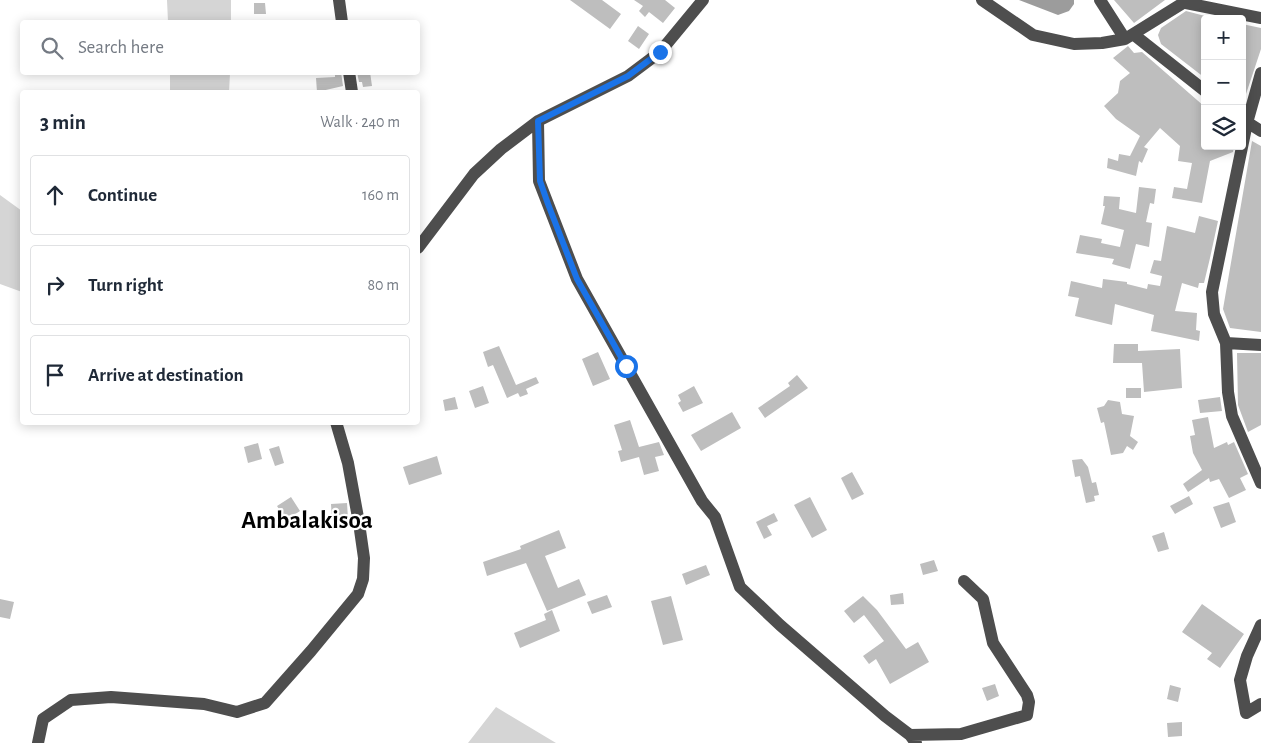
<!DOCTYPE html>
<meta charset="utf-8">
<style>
body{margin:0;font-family:"Alegreya Sans",sans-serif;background:#f6f6f7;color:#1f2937}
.controls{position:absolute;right:15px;top:15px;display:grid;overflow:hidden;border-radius:5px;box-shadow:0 2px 12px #0003}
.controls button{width:45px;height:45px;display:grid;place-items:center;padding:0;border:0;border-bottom:1px solid #e0e1e3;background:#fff;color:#1f2937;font:25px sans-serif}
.stop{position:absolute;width:15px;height:15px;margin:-11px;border:4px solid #1a73e8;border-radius:50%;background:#fff}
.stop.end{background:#1a73e8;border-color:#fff;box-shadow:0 1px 5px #0008}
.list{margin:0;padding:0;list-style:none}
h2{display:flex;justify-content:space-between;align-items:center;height:65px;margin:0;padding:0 20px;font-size:21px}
h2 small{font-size:16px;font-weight:400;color:#747a83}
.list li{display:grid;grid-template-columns:32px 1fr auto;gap:15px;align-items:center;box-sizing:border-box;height:80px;margin:0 10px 10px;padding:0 10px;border:1px solid #e0e1e3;border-radius:5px}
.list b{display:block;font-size:19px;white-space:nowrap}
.list em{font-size:16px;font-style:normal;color:#747a83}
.icon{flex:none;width:28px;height:28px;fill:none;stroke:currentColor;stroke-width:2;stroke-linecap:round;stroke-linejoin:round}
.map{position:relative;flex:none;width:1261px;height:743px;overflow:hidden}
.search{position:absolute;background:#fff;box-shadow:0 2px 12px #0003;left:20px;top:20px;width:400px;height:55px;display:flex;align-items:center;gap:12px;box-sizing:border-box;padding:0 18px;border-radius:5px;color:#747a83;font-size:19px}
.panel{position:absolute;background:#fff;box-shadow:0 2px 12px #0003;left:20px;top:90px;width:400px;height:335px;border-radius:5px}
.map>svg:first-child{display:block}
.green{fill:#d5d5d5}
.water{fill:#9c9c9c}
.building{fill:#bebebe}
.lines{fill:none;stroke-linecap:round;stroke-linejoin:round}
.minor{stroke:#4e4e4e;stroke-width:12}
.route{stroke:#1a73e8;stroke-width:6}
.labels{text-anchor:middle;stroke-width:4.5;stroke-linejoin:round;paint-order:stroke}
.district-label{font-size:25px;font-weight:bold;fill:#000;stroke:#fff}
</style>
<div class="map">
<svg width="1261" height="743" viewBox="0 0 1261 743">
<rect width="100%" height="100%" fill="#fff"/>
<path class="green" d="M167,0h64v22h-63z
M170,73h60l-1,19h-59z
M0,195l22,16v81l-22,-8z
M496,707l60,36h-88z"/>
<path class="water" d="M1019,0h55v4l-5,7 -11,4z"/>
<path class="building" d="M570,0h32l19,14 -11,15z
M634,0h31l10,8 -12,15 -14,-11 -4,5 -6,-6 4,-5z
M1114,0h51l-31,23z
M254,3h11l1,11h-12z
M1186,11l19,5v62l-44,-34 -3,-9 3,-7z
M1242,24l19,4v21l-19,57z
M638,26l11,8 -10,15 -11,-8z
M1128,46l6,7 8,-1 63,55v39h29l-1,6 -23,9 -8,42 -30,-5 2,-11 13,2 5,-26 -14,-2 2,-15 -20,-18 -16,19 4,2 -6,14 -3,-2 -3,15 -29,-8 1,-10 10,3 1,-7 11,2 10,-20 -24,-17 -12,-13 14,-13 2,-12 10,-8 -17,-15z
M335,72h6l2,14 -26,6 -1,-14 19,-1z
M357,72h13l2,14 -9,1 -1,-5h-3z
M1252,141l9,5v186l-31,-4 -7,-19z
M1139,187l17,2 -2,15 -4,-1 -4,19 6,1 -3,24 -13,-3 -6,25 -18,-5 2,-5 -38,-6 4,-18 22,4 -1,4 19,4 4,-17 -23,-6 4,-18h-2l1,-10 16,1 -1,12 17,4z
M1199,216l19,5 -8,37 -6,25h-5l-1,5 -16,-5 -7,28 22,2 -1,17 4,1 -1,10 -48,-10 3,-16 -39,-11 -3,21 -37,-9 4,-18 -11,-2 3,-15 31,7 1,-9 24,3v2l20,5 1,-5 12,2 2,-10 -12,-3 4,-13 7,1 6,-35 28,7z
M1114,344h24v7l42,-2 2,39 -38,4 -2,-29h-29z
M499,346l17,39 20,-8 3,6 -13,6 2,5 -8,3 -2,-4 -11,5 -14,-33 -5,2 -5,-15z
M598,352l12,27 -17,7 -11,-27z
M1237,353h24v72l-13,7 -10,-27z
M797,375l11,13 -43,30 -7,-10 32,-22 -2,-3z
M483,386l6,17 -14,5 -6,-17z
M694,386l9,17 -20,9 -5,-9 3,-2 -3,-6z
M1126,388h15v10h-15z
M455,397l3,12 -13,2 -2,-11z
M1220,397l2,14 -22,2 -2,-13z
M1108,400l12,2 2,12 12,2 -4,20 8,6 -5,8 -6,-4 -4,7 -12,2 -7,-33 -3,1 -4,-15 7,-2z
M732,412l9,16 -40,23 -10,-16z
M1208,417l6,31 13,-6 1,3 6,-3 14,32 -8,4 6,12 -17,8 -10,-19 -9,3 -1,-4 -21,14 -5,-8 19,-14 -9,-17 -3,-17 5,-1 -3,-15z
M630,420l9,27 20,-5 5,13 -9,2 4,14 -15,4 -5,-18 -18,5 -3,-11 4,-1 -8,-25z
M258,443l4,16 -14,4 -4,-16z
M279,446l5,17 -9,3 -6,-17z
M437,456l5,18 -33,11 -6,-18z
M1082,459l6,8 4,16 4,-1 3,13 -5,1 1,5 -9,2 -6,-27 -5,1 -3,-17z
M852,472l12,22 -12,6 -11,-22z
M1189,496l4,8 -18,10 -5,-8z
M291,497l9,14 -14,9 -9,-14z
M810,497l17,33 -15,8 -18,-33z
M1229,502l7,20 -15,6 -8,-21z
M347,503l1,16 -16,1 -1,-16z
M774,513l4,8 -11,5 5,9 -8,4 -8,-17z
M559,530l7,18 -21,8 13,32 21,-9 7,16 -39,16 -21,-48 -39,13 -4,-14 38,-13 -1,-3z
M1164,532l5,17 -11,3 -6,-16z
M934,560l4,11 -15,4 -3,-11z
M706,565l4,10 -24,10 -4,-11z
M903,593l1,11 -13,1 -1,-10z
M607,595l5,12 -20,7 -5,-12z
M671,596l12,44 -20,5 -12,-44z
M863,596l14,14 29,39 12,-7 11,20 -39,22 -14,-25 -7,5 -6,-8 21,-15 -20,-26 -10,8 -10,-12z
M0,599l14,3 -4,17 -10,-2z
M1202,604l42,30 -24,34 -13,-9 5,-6 -30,-21z
M552,610l8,21 -40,17 -6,-15 32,-13 -2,-6z
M995,684l4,12 -12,5 -5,-13z
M1170,685l11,3 -3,14 -11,-3z
M1182,722v14l-14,1 -1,-14z"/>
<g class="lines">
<path class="minor" d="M339,0l3,22
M982,0l51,35 41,9 28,-1 23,-4 63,-39
M1100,0l25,39
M1186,3l75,15
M1133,34l72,57
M349,72l3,20
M1261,73l-14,50 -35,169 2,22 12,29 2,49 4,24 29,67
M1242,119l19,12
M538,121l1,60 38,98 125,222 13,16 25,70 40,38 105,91 25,19 6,8
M418,248l56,-74 27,-25 37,-28 90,-45 32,-24 43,-52
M1226,343l35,2
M1261,625l-14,31 -7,24 6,33 15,-9
M910,735l51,-1 66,-19 2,-13 -2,-7 -34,-52 -10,-44 -19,-18
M38,743l5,-24 28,-19 40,-3 93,7 33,8 28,-9 46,-52 47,-57 5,-15 1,-21 -5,-35 -11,-60 -12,-41"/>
</g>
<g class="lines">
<path class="route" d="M626,366l-49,-87 -29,-75 -8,-23 -2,-60 90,-45 32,-24"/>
</g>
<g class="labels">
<g class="district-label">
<text x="307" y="528">Ambalakisoa</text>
</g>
</g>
</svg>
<div class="controls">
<button>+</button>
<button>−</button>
<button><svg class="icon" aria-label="layers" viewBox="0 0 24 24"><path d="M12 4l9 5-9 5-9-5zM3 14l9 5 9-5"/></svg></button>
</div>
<div class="stop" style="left:626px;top:366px"></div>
<div class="stop end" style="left:660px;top:52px"></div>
<div class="search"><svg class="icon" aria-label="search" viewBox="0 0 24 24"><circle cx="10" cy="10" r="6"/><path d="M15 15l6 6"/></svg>Search here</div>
<section class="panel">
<h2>3 min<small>Walk · 240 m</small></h2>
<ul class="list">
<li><svg class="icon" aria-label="ahead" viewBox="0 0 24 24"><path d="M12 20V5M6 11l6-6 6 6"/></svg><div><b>Continue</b></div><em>160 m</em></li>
<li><svg class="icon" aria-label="right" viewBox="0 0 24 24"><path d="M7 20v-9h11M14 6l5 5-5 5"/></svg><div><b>Turn right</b></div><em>80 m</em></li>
<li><svg class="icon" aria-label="arrive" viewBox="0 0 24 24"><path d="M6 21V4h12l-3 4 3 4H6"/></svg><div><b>Arrive at destination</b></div></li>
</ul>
</section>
</div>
